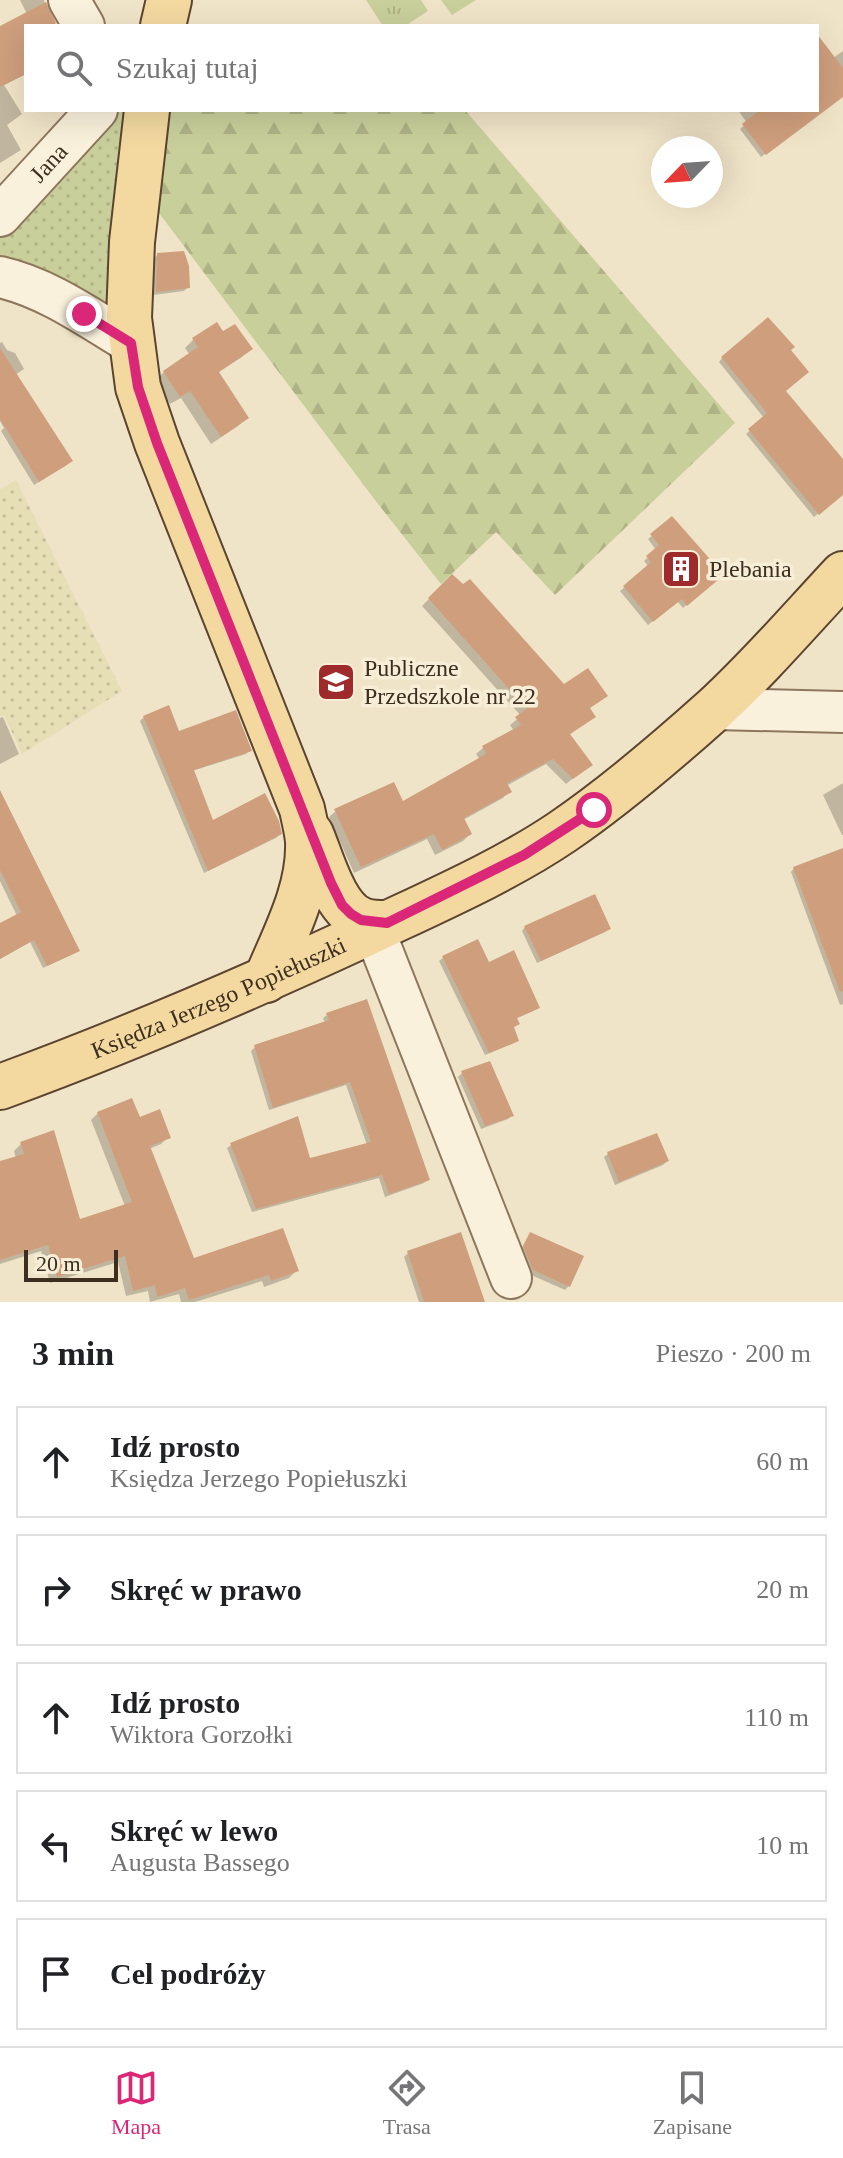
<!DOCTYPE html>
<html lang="pl">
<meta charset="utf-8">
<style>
body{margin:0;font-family:Georgia,serif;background:#f6f6f6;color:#202124}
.compass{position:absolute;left:651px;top:136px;width:72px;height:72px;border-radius:50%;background:#fff;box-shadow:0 8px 32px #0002;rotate:245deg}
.scale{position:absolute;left:24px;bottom:20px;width:94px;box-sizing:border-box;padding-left:8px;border:4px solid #3d2e20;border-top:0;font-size:22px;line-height:28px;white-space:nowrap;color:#3d2e20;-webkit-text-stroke:6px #f7eed8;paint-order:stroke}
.stop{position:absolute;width:24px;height:24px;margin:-18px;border:6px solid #db2777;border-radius:50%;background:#fff}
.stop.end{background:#db2777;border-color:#fff;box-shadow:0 2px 8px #0008}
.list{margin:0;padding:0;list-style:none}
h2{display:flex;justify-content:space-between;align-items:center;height:104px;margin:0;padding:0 32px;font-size:34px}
h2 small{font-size:26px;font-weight:400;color:#757577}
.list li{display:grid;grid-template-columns:52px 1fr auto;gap:24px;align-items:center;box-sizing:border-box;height:112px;margin:0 16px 16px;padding:0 16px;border:2px solid #e0e0e0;border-radius:0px}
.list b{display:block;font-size:30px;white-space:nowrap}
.list p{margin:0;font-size:26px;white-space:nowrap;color:#757577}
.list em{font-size:26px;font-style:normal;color:#757577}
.icon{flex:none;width:44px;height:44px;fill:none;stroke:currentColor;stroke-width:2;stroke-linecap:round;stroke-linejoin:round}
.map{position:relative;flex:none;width:843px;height:1302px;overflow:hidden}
.search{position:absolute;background:#fff;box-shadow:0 8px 32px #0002;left:24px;right:24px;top:24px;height:88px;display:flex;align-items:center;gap:20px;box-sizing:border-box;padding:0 28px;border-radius:0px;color:#757577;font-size:30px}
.sheet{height:744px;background:#fff}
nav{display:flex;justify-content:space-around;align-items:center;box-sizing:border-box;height:112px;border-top:2px solid #e0e0e0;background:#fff;font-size:22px;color:#757577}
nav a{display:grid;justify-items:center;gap:4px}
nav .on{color:#db2777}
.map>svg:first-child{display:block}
.farmland{fill:url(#farmland-dots)}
.grass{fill:url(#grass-dots)}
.forest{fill:url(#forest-firs)}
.park{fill:url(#park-tufts)}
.pitch{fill:#c9cf9b}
.shadow{fill:#0003}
.building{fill:#cf9f7d}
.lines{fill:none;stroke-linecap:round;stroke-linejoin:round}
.minor-casing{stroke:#8d765c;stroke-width:44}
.major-casing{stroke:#5b4430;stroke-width:48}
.minor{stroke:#faf1dc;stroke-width:40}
.major{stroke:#f3d9a0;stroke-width:44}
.route{stroke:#db2777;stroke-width:10}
.labels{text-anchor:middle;stroke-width:7;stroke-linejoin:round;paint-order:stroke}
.street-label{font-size:24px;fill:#3d2e20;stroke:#f7eed8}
.poi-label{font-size:24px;fill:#3d2e20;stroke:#f7eed8;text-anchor:start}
</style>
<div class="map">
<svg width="843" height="1302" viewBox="0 0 843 1302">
<defs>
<pattern id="farmland-dots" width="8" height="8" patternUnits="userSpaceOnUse" patternTransform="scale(2)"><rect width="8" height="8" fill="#e6deb5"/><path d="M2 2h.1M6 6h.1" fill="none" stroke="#c6bf9b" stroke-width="1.8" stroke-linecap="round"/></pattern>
<pattern id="grass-dots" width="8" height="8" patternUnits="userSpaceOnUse" patternTransform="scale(2)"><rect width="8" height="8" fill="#c9cf9b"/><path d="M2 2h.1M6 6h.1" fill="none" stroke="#aeb285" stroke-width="1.8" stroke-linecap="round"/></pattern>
<pattern id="forest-firs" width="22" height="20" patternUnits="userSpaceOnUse" patternTransform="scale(2)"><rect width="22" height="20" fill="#c9cf9b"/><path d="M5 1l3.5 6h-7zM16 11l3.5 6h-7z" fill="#aeb285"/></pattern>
<pattern id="park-tufts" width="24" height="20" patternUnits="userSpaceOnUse" patternTransform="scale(2)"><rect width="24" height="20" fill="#c9cf9b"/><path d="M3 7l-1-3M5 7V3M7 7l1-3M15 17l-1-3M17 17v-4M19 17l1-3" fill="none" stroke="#aeb285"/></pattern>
</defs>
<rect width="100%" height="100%" fill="#f0e4c8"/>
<path class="farmland" d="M16,480l106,211 -100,63 -18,-39 -4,1v-227z"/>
<path class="grass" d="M97,110h74l-15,99 -27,109 -129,-41v-61z"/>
<path class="forest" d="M171,110h294l270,313 -180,172 -59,-63 -55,52 -66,-84 -219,-291z"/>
<path class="park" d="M366,0h55l7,11 -23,15h-22z"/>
<path class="pitch" d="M441,0h35l-24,15z"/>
<path class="shadow" d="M20,0h24l3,12 9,14h-30v48l-22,11 18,29 -15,11 14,25 -21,13v-135l27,-14z
M817,37l16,21 10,-7v45l-82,61 -21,-28 7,-6 -9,-13h79z
M157,255l31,32 -4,4 -31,4 1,-36z
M216,324l7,10 27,14 -8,9 -25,16 29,45 -8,8 -27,18 -30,-46 -11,6 -15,-23 9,-9 26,-17 -5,-7 8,-8z
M2,342l5,8 8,3 9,16 -9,6 52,90 -33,20 -33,-54 3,-3 -4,-7v-78z
M788,350l-4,41 59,72v30l-29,24 -68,-83 18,-16 -45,-56 3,-4z
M672,519l49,56 -38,33 -6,-7 -29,24 -28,-34 29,-24 -5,-6 12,-11 -8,-11z
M452,576l136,133 -2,14 -17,12 21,30 -24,19 -20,-20 -40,22 3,5 -6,7 -40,22 7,14 -7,7 -28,14 -8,-16 -73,34 -25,-56 7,-6 66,-8 78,-43 -4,-6 7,-6 31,-17 -4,-6 11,-9 -99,-110z
M3,717l16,37 -19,10v-46z
M144,717l34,17 72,16 -4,4 -54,17 20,51 68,12 -4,4 -72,35 -64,-152z
M843,783v52h-1l-19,-40z
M0,841l77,109 -4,4 -30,14 -13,-26 -30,17v-33l17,-10 -17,-35z
M843,851v153l-3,1 -49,-133 3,-4z
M525,927l83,2 -3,3 -68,31 -15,-32z
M443,958l45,6 49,43 -4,4 -18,8 -3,9 4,12 -4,4 -27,11 -46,-94z
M327,1015l101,164 -4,4 -39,14 -6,-19 -127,34 -25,-64 4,-3 78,15 58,-15 -21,-60 -77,25 -18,-59 4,-4 70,-24 -2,-5z
M462,1073l49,43 -3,3 -27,10 -23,-52z
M98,1113l41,7 29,17 -7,7 -12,5 44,111 103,11 -7,7 -25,9 -2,-6 -67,21h-14l-2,-8 -29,8 -2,-11 -22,5 -8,-34 -68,21 -9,-32 -41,13v-101l16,-5 -2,-7 7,-7 58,77 46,-15 -34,-86z
M608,1154l59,7 -4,4 -48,20 -11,-28z
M530,1234l39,52 -4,4 -36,-16 -9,-23z
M408,1253l75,49h-64l-15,-45z"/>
<path class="building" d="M46,2l10,21 -4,3h-26v48l-26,13v-61z
M817,34l26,34v29l-77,58 -24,-31 18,-14h57z
M184,251l5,15 1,22 -34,4 1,-39z
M768,317l27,30 -4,3 18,22 -23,19 57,68v36l-24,20 -71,-86 19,-16 -46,-56z
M217,322l6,9 12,-7 18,25 -34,23 30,46 -28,19 -31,-46 -10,6 -17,-26 35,-24 -6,-9z
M0,348l73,113 -34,21 -39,-63z
M672,516l52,59 -37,31 -5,-7 -29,23 -30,-36 28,-24 -5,-6 13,-11 -9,-11z
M452,574l11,10 7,-5 94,105 24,-16 20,28 -18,12 6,9 -26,17 23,31 -20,14 -20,-20 -46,24 5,9 -48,26 8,16 -30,16 -8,-16 -73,33 -27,-58 60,-27 9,19 83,-47 -4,-8 39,-21 -6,-8 12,-8 -99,-111z
M169,705l10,26 57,-21 16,41 -58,19 19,50 52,-27 14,28 3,13 -74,37 -65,-155z
M0,790l80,161 -33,15 -13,-26 -34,19v-36l21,-11 -21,-42z
M843,848v143l-3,1 -47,-125z
M595,894l16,35 -70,32 -17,-35z
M478,939l11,23 25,-12 26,58 -23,10 3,6 -6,3 5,14 -30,12 -47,-97z
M367,999l63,181 -41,14 -7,-19 -126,34 -26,-66 68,-27 12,42 61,-16 -21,-60 -77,26 -19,-63 75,-25 -3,-7z
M490,1061l24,55 -29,10 -24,-55z
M132,1098l8,19 20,-8 11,29 -21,8 44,112 89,-30 16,43 -28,10 -2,-6 -80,25 -4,-12 -28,9 -2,-12 -22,6 -8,-35 -68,21 -9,-32 -48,15v-99l24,-7 -4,-12 34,-12 26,89 52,-17 -35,-90z
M657,1133l12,28 -50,21 -12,-30z
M461,1232l24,70h-61l-17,-51z
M530,1232l54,24 -14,31 -37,-17 -10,-24z"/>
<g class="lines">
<defs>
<g id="minor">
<path d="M69,0l15,26"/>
<path id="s1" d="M0,216l97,-106"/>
<path d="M0,277c48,11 89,41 131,66"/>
<path d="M714,709l129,3"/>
<path d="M374,930l137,348"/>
</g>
<g id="major">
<path d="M163,26l6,-26"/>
<path d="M147,110l-15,132 -3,76 9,69 19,56 145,366c2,10 5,21 6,32 2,49 -24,95 -42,139"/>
<path d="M311,834c11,25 23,76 51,86 7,3 17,3 25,3"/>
<path id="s2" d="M0,1087c123,-45 244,-97 363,-152 65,-31 140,-63 199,-103 53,-36 103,-79 151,-122 46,-42 87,-90 130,-136"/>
</g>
</defs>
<use href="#minor" class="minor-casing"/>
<use href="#major" class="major-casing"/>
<use href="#minor" class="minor"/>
<use href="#major" class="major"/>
</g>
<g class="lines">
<path class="route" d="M84,314l47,29 7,44 19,56 174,440 11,22 9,9 10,6 26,3 137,-68 70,-45"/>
</g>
<defs>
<symbol id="building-square" viewBox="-11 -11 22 22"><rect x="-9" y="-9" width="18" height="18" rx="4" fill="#9e2a2b" stroke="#f7eed8"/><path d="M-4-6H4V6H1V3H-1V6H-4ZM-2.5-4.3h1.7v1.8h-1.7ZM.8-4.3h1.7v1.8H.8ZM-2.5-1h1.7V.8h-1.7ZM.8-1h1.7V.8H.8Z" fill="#fff"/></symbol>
<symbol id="school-square" viewBox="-11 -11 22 22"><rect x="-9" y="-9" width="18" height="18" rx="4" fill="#9e2a2b" stroke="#f7eed8"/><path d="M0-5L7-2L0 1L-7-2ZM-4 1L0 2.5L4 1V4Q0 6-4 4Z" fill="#fff"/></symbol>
</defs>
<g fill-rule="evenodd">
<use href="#building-square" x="659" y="547" width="44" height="44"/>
<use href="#school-square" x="314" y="660" width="44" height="44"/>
</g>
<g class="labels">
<g class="street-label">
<text dy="8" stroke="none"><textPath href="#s1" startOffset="72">Jana</textPath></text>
<text dy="8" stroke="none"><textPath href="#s2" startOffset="236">Księdza Jerzego Popiełuszki</textPath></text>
</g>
<g class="poi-label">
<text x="709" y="577">Plebania</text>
<text x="364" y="676">Publiczne<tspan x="364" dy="28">Przedszkole nr 22</tspan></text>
</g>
</g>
</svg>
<svg class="compass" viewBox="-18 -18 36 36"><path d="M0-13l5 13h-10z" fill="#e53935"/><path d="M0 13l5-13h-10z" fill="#757577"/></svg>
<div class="scale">20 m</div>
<div class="stop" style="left:594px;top:810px"></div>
<div class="stop end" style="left:84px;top:314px"></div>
<div class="search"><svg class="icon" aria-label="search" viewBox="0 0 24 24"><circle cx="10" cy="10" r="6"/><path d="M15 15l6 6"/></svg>Szukaj tutaj</div>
</div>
<section class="sheet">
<h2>3 min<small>Pieszo · 200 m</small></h2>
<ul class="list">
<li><svg class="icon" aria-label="ahead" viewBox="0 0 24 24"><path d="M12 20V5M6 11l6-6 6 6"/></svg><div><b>Idź prosto</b><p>Księdza Jerzego Popiełuszki</p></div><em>60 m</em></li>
<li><svg class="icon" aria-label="right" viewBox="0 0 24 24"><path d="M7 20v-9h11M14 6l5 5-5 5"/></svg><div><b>Skręć w prawo</b></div><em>20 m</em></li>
<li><svg class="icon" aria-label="ahead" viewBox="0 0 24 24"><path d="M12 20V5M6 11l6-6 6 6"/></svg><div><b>Idź prosto</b><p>Wiktora Gorzołki</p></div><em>110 m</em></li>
<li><svg class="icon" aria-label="left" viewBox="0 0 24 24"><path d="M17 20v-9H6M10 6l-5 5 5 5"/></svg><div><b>Skręć w lewo</b><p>Augusta Bassego</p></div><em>10 m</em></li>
<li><svg class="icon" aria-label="arrive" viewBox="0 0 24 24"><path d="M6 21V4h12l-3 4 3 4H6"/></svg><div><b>Cel podróży</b></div></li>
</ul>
</section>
<nav>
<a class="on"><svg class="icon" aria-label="map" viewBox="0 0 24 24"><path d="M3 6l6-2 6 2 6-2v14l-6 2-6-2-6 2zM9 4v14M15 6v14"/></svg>Mapa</a>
<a><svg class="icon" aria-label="directions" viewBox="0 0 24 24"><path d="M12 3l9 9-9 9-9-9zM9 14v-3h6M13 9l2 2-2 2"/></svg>Trasa</a>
<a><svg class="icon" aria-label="saved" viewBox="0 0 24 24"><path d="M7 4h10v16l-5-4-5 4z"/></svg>Zapisane</a>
</nav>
